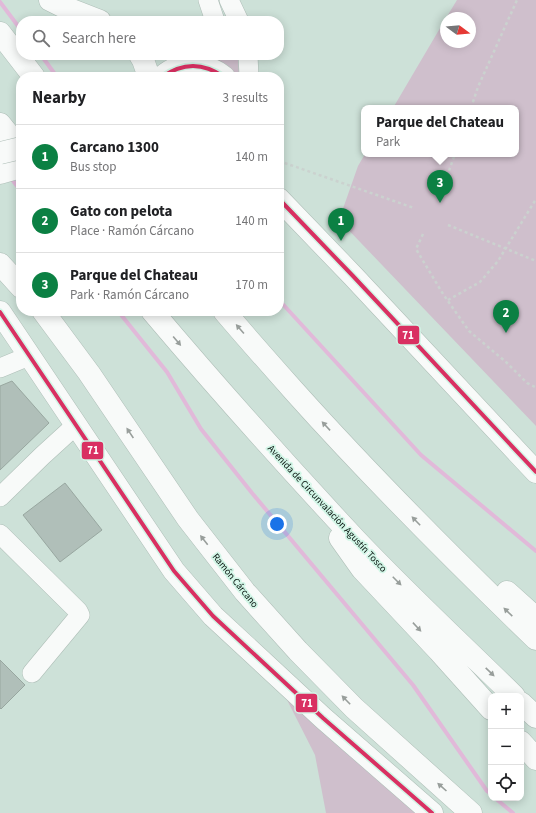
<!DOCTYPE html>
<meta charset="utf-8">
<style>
body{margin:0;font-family:"Source Sans 3",sans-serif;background:#f6f6f6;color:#202124}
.controls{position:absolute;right:12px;bottom:12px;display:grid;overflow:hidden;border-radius:8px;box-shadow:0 2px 10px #0003}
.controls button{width:36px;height:36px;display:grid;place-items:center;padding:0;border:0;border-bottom:1px solid #e0e0e0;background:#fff;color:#202124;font:20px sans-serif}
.compass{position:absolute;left:440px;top:12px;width:36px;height:36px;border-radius:50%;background:#fff;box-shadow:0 2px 10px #0003;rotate:106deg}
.you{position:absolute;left:277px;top:524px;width:14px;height:14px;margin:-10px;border:3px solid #fff;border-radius:50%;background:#1a73e8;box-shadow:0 0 0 6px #1a73e833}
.badge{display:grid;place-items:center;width:26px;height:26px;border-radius:50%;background:#0b8043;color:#fff;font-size:13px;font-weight:700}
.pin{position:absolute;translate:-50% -33px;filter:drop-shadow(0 1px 2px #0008)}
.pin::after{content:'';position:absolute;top:21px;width:14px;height:12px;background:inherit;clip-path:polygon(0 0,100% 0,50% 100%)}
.popup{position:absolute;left:361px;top:105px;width:158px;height:52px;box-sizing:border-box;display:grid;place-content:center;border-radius:8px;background:#fff;filter:drop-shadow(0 1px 3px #0005);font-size:13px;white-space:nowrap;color:#757577}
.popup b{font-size:15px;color:#202124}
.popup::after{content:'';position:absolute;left:50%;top:100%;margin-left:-8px;border:8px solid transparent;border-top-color:#fff}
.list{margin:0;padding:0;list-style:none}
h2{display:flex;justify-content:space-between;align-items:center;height:52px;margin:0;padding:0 16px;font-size:17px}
h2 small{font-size:13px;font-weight:400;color:#757577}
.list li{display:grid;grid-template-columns:26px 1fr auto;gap:12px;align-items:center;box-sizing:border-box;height:64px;padding:0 16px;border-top:1px solid #e0e0e0}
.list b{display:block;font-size:15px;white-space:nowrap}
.list p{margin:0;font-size:13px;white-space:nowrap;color:#757577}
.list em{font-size:13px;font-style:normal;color:#757577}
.icon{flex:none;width:22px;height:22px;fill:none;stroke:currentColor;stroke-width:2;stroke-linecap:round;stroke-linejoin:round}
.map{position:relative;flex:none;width:536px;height:813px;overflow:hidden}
.search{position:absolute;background:#fff;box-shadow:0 2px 10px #0003;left:16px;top:16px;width:268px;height:44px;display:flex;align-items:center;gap:10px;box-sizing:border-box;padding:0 14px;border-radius:16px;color:#757577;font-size:15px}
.panel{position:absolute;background:#fff;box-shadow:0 2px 10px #0003;left:16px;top:72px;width:268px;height:244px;border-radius:16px}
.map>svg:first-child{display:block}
.green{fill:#cfbfcc}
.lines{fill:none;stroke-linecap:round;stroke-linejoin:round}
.stream{stroke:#e1b9d9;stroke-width:4}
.building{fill:#b0bfb9;stroke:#98a7a0}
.minor-casing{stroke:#aebeb7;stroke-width:20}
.major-casing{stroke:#aebeb7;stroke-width:23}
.highway-casing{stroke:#aebeb7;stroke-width:23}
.path{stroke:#cbd2cf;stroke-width:2.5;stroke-dasharray:3 3;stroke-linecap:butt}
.minor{stroke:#f8faf9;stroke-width:19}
.major{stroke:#f8faf9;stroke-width:22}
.highway{stroke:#f8faf9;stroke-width:22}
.major-bridge-casing{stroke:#aebeb7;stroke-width:23;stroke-linecap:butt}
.major-bridge{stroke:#f8faf9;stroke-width:22}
.bus-1-casing{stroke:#d2f6e7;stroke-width:7}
.bus-1{stroke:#d93062;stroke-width:4}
.oneway{fill:#989e9b}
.labels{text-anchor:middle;stroke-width:3.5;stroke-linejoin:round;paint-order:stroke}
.street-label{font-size:10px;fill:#07130e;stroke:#d2f6e7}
.line-badge{stroke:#d2f6e7;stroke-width:1.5}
.badge-label{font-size:11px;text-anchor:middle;font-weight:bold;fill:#fff}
</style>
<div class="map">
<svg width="536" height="813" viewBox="0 0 536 813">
<rect width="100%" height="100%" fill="#cde1d8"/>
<path class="green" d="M457,0h79v426l-197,-206 19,-54 7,-12h151v-46h-123l53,-90v24h24v-24h-24z
M218,55h20l1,22h-2l-10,-12 -12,-6z
M282,690l144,123h-100l-11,-58z"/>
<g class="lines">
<path class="stream" d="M0,2l21,28
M41,55l16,22
M10,177l11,14
M279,300l142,155 115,96
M118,311l49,61 34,57 51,64 161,192 74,106 4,3
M495,798l18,15"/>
</g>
<path class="building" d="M12,381l37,42 -49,47v-84z
M65,483l37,47 -42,32 -37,-47z
M0,660l25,25 -24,24 -1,-1z"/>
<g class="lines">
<defs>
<path id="minor" d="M208,0l7,21
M229,0l10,21
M248,55l1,22
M0,368l29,-12
M0,497l42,-41 34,-31
M0,534l78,77 2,4 -48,58"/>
<path id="major" d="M50,0l14,7 36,14
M140,55l3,5 6,17
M162,77c18,-16 44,-15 62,0
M0,173l21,-6
M279,199l74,77 183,196
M0,264l21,23
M43,311l46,62 99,146 57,73 53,59 56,57 117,105
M0,312l174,259 39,45 110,102 109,95"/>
<path id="highway" d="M0,33l34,44
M0,124l21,26
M152,311c66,78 134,154 203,228 51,54 106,105 159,157
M224,311c23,27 46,53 70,80 77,86 159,168 242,248
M340,538l22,31 77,82 52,58
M507,592l29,26
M521,703l15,14
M521,742l15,17"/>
</defs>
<use href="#minor" class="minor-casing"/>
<use href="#major" class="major-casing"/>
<use href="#highway" class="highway-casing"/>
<path class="path" d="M471,108l7,-21 39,-87
M279,161l135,47
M439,199l16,-45
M448,225l88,36
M423,234l-7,15 27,45 26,37 37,31 21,21 8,4
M448,300l32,-18 18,-21 38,-62"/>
<use href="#minor" class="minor"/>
<use href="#major" class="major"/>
<use href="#highway" class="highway"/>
<defs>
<path id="major-bridge" d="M0,153l21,-5"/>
</defs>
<use href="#major-bridge" class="major-bridge-casing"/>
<use href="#major-bridge" class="major-bridge"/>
<defs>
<path id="bus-1" d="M162,77c21,-15 41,-15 62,0
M279,199l74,77 183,196
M0,312l174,259 39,45 110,102 109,95"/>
</defs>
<use href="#bus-1" class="bus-1-casing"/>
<use href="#bus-1" class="bus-1"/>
</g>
<defs><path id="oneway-solid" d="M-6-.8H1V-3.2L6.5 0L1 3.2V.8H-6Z"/></defs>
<g class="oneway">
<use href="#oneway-solid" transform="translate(240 329) rotate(-131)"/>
<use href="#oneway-solid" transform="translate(177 341) rotate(50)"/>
<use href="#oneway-solid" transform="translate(326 426) rotate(-133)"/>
<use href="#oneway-solid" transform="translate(130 433) rotate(-124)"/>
<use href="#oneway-solid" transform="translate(416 521) rotate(-134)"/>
<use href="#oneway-solid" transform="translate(204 540) rotate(-128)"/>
<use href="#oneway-solid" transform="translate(397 581) rotate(45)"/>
<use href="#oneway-solid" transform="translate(508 612) rotate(-136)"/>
<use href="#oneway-solid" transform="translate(417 627) rotate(47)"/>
<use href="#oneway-solid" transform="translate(490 672) rotate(44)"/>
<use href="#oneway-solid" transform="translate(346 700) rotate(-134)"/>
<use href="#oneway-solid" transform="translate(442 787) rotate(-138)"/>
</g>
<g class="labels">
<g class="street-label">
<text transform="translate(328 508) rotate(47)" y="4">Avenida de Circunvalación Agustín Tosco</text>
<text transform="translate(236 580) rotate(51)" y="4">Ramón Cárcano</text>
</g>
</g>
<g class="line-badge">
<rect x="397" y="325" width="23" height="20" rx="4" fill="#d93062"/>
<rect x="81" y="441" width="23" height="19" rx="4" fill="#d93062"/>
<rect x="295" y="693" width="23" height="20" rx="4" fill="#d93062"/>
</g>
<g class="badge-label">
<text x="408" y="339">71</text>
<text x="93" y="454">71</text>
<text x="307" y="707">71</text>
</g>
</svg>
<div class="controls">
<button>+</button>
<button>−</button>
<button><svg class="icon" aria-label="locate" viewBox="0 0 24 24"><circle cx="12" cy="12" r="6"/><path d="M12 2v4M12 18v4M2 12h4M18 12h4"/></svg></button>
</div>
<svg class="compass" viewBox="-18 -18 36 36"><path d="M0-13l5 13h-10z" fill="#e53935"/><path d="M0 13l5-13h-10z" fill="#757577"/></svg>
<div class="you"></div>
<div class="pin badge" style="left:341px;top:241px">1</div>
<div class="pin badge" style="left:506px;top:333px">2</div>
<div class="pin badge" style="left:440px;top:203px">3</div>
<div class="popup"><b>Parque del Chateau</b>Park</div>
<div class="search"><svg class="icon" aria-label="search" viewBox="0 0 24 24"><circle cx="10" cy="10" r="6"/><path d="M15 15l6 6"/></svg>Search here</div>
<section class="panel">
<h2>Nearby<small>3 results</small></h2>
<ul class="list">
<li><span class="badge">1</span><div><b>Carcano 1300</b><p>Bus stop</p></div><em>140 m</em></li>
<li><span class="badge">2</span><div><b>Gato con pelota</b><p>Place · Ramón Cárcano</p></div><em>140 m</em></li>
<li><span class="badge">3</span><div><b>Parque del Chateau</b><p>Park · Ramón Cárcano</p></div><em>170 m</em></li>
</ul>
</section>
</div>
